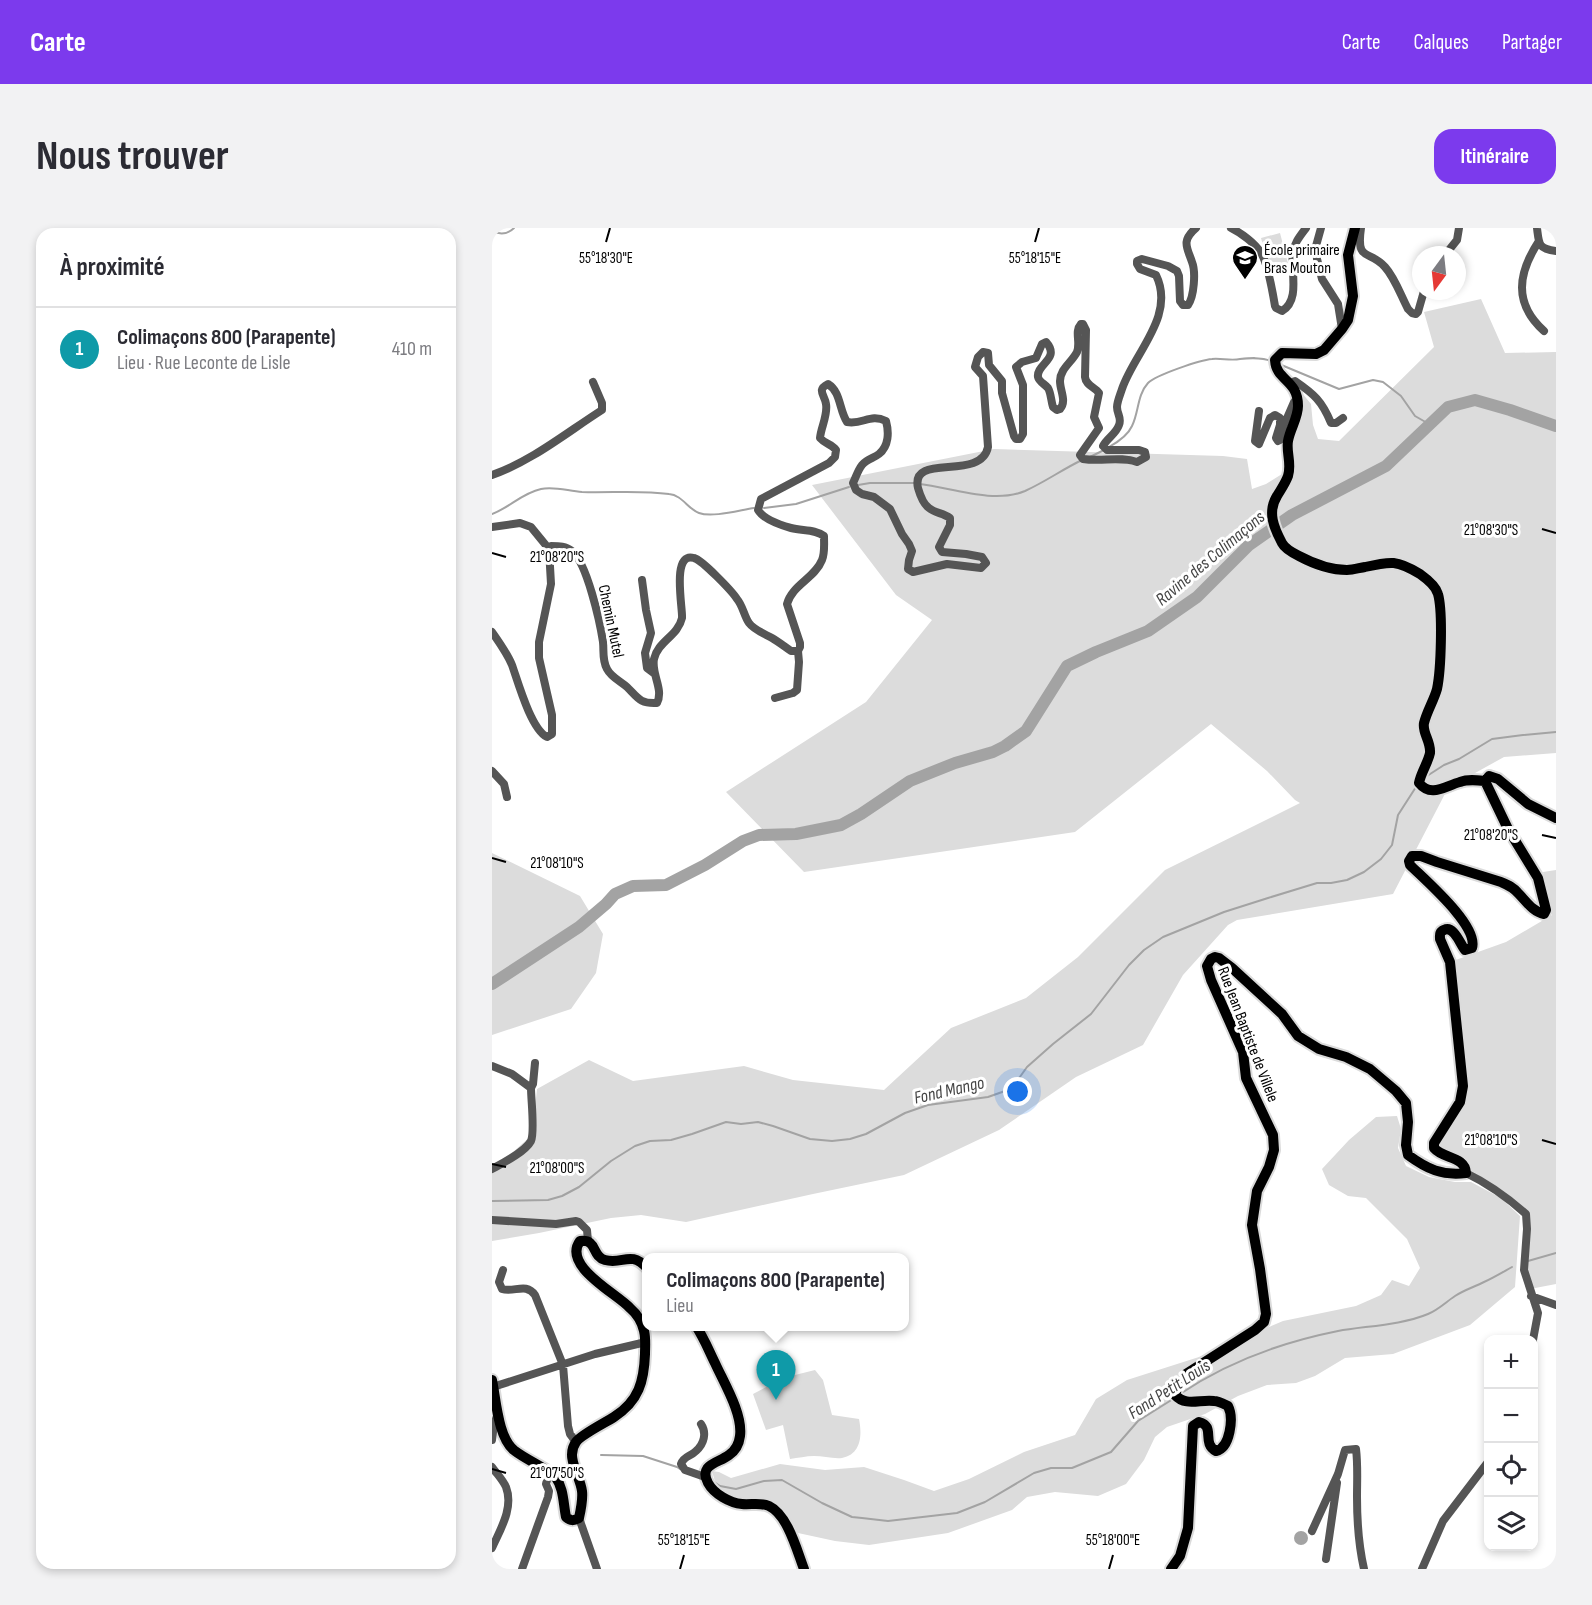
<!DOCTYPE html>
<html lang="fr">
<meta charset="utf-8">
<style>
body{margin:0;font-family:"Sofia Sans Condensed",sans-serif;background:#f2f2f3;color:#2b2b33}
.controls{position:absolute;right:18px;bottom:18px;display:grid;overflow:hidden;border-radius:12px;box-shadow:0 3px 9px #0003}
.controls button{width:54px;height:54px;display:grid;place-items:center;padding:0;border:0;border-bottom:2px solid #e1e1e2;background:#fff;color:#2b2b33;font:30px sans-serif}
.compass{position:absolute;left:920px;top:18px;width:54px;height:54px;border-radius:50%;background:#fff;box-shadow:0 3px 9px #0003;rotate:195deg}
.you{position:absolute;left:526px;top:864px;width:21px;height:21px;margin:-15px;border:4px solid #fff;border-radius:50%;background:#1a73e8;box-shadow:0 0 0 9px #1a73e833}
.badge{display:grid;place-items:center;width:39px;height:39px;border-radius:50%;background:#7c3aed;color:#fff;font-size:20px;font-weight:700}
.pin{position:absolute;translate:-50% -50px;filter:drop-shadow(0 2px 3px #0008)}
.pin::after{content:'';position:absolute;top:32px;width:21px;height:18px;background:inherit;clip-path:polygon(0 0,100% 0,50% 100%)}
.popup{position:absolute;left:150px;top:1025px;width:267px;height:78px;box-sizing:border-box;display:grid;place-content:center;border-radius:12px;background:#fff;filter:drop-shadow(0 2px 4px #0005);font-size:20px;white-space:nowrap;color:#7c7c81}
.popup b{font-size:22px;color:#2b2b33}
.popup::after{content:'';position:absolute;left:50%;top:100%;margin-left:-12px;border:12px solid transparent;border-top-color:#fff}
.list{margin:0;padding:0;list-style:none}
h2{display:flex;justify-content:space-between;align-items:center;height:78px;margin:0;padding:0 24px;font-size:26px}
h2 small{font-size:20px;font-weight:400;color:#7c7c81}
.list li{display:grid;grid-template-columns:39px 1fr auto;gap:18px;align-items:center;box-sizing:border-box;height:84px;padding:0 24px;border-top:2px solid #e1e1e2}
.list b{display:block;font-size:22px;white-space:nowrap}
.list p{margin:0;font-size:20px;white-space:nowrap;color:#7c7c81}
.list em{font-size:20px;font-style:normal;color:#7c7c81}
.icon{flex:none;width:33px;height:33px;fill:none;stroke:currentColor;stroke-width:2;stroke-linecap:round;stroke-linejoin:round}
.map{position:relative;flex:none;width:1064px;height:1341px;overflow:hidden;border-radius:18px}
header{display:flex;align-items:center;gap:36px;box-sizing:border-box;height:84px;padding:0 30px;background:#7c3aed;color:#fff}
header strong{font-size:28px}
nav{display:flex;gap:33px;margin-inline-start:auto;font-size:21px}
.intro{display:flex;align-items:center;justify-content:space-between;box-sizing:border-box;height:144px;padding:0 36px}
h1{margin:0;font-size:42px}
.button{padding:15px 27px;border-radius:18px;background:#7c3aed;color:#fff;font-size:21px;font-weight:700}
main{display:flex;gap:36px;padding:0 36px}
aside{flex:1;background:#fff;border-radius:18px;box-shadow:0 3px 9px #0003}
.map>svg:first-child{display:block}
.green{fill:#dcdcdc}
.water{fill:#a3a3a3}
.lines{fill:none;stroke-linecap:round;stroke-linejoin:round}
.stream{stroke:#a3a3a3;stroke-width:2}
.river{stroke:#a3a3a3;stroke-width:12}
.major-casing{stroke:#dbdbdb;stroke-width:14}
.minor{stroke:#555;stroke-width:8}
.major{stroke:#000;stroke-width:10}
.ticks{fill:none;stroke:#000;stroke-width:2}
.labels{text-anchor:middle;stroke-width:6;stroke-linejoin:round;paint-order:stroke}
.poi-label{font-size:16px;fill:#000;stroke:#fff;text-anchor:start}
.street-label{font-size:16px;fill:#000;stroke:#fff}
.water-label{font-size:18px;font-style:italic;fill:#444;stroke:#fff}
.ticks-label{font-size:15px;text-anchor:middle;fill:#000;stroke:#fff;stroke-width:6;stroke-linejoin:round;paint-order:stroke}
</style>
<header>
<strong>Carte</strong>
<nav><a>Carte</a><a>Calques</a><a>Partager</a></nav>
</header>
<div class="intro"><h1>Nous trouver</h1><a class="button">Itinéraire</a></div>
<main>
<aside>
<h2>À proximité<small></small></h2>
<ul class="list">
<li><span class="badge" style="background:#0f9aa8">1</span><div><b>Colimaçons 800 (Parapente)</b><p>Lieu · Rue Leconte de Lisle</p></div><em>410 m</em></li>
</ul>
</aside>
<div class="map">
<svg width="1064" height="1341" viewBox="0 0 1064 1341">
<rect width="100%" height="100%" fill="#fff"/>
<path class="green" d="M788,5l10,38 -19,5 -10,-38z
M989,71l24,54 51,-1v401l-52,4 -56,31 -55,106 -156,26 -9,5 -45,50 -40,70 -67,32 -77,53 -95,45 -91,19 -127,28 -45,-7 -30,3 -72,15 -47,8v-77l10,-2 30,-27 5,-46 52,-29 44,21 111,-15 49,14 91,10 67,-62 75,-30 52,-41 87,-87 135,-67 -5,-3 -28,-29 -56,-47 -136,108 -271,40 -78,-80 140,-90 66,-82 -36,-25 -84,-110 182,-36 229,7 24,3 5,30 14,-5 16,-10 15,-87 14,17 2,21 5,14 21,2 95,-94 -10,-35z
M0,625l88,43 23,38 -7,39 -25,36 -79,26z
M1064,642v414l-26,5 -6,-19 2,-56 -46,-35 -46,-36 26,-41 -10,-140 56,-20 46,-27 -3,-21 -6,-22z
M905,888l4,13 -3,19 8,18 23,11 26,5h16l30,16 19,18 -5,71 -45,38 -77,29 -48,4 -30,18 -19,7 -29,2 -29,11 -33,18 -38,13 -12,10 -11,23 -18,24 -28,12 -43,-4 -28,5 -15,13 -64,23 -79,12 -34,-4 -37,-8 -20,-26 -47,-9 -14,-9 -5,-18 7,1 12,6 49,-14 45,6 39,-3 40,13 30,11 35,-12 55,-27 51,-17 21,-36 31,-19 72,-23 84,-36 73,-15 25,-11 11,-15 17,6 11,-18 -13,-29 -41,-41 -18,-2 -19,-11 -7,-16 27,-29 27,-23z
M323,1142l8,10 9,35 27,4c3,15 3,35 -17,39 -9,1 -19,-2 -28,-2 -8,0 -16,2 -24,3l-7,-34 -17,5 -13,-36 30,-16z"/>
<path class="water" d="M802 1310a7 7 0 1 1 14 0a7 7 0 1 1-14 0Z"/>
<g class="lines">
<path class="stream" d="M0,3c8,4 16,3 22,-3
M787,136l60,25 34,-9 10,2 18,14 14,20 14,8
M617,219c9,-5 19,-12 23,-21 7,-14 5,-31 16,-43 8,-8 52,-23 64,-24 9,-1 19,2 28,0 10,-1 21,-2 31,2
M598,229l14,-7
M428,256c32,4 74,20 105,7 20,-9 38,-22 57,-31
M366,257l12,-2h44
M272,280l32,-4 53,-17
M0,286c17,-6 30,-21 49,-25 13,-3 27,2 41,3 29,1 58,-2 87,2 13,1 19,15 30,19 13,5 41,-3 55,-5
M935,548l17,-11 15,-6 33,-20 31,-4 33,-3
M0,973l56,-1 14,-4 17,-9 32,-26 24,-15 15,-5 21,-1 21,-6 34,-12 15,2 17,-2 15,4 37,13 22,2 18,-2 16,-5 39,-21 23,-8 60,-8 17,-6 12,-10 10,-14 26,-23 38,-30 38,-49 15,-15 19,-13 61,-25 44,-14 49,-15h14l16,-3 17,-8 17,-13 11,-14 6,-30 18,-28
M1036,1033l28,-8
M688,1166c46,-31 103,-52 158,-63 28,-5 64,-6 90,-17 10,-4 18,-12 27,-18 9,-6 19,-9 29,-14 9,-4 19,-10 28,-15
M109,1227l42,1 34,11 3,2
M219,1252l9,6 16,3 28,-8 18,-1 40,23 30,14 10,1 26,3 69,-8 28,-11 49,-29 17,-5h21l39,-16 27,-31 35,-22"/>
<path class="river" d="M0,756l87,-57 27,-23 9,-10 18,-8 33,-1 39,-20 38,-24 16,-6 37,-1 45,-9 20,-11 49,-33 45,-18 38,-11 12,-6 21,-15 41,-65 29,-14 52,-21 49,-34 52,-52 43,-30 94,-49 62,-59 27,-7 35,10 46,16"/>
<defs>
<path id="major" d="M863,0l-7,27 5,41 -5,24 -6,9 -18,21 -8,4 -34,-1 -7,7c1,21 23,19 23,46 0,12 -8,23 -10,35 -2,12 4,22 0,35 -3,8 -7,13 -11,20 -10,16 -3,32 5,47 3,6 11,10 17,13 15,8 31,14 48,14 6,0 12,-2 18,-3 26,-6 32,-7 55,7 7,5 16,12 18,20 5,18 3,76 -1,95 -3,11 -10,22 -13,34 -2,10 7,18 6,30 -2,10 -9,19 -11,30 12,15 26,3 41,-1 8,-3 16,-2 25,-1
M993,553l4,-5 9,3 30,25 28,14
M204,1098c8,12 13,25 19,37 9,20 28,51 25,73 -1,8 -5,15 -11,19 -10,8 -31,9 -21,28 6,11 22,20 34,21 9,1 18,-2 27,2 19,9 28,45 35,63
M0,1152c4,19 6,59 23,71 12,9 27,15 40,25 9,13 8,26 11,41 5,4 7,4 13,1 2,-9 4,-19 3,-27 -2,-16 -17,-34 -6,-49 6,-8 29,-19 38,-25 25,-16 30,-36 31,-63 0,-8 1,-15 -1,-23 -2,-9 -7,-17 -14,-23 -14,-15 -68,-42 -50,-67 18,-2 11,15 25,19 18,5 25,-10 42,8
M679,1341l9,-13 8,-28 5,-102 6,-4c17,4 2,21 17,29 14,-3 18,-33 12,-45 -4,-2 -9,-5 -14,-5 -14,-2 -28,6 -39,-6l2,-6 9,-15 69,-44 9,-8 2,-8 -6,-45 -8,-44 5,-34 12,-24 5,-17 -1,-15 -27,-57 -3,-26 -32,-72 -4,-14 4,-7 4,-2 4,1 13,10 50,46 16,22 21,13 27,8 24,12 26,22 10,12 2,19 -2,23 2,10c19,14 34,21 58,18 -1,-17 -23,-14 -32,-25v-5l26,-41 3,-16 -13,-124 -10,-23c0,-4 -1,-7 4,-9 10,-5 16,14 21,20l7,-2c7,-22 -47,-68 -62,-83l-1,-4 3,-5h9l16,6 64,20c7,3 12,5 17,11 8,8 15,19 26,21l2,-4 -8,-32 -30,-49 -23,-48"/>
</defs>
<use href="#major" class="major-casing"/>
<path class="minor" d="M739,0c10,5 24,15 30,25 6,9 12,41 14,53l1,2 6,3c19,-11 8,-41 11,-58 1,-10 7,-17 13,-25
M829,0l-5,18 1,13 5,20 16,25 4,25
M869,0c-5,35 8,21 24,39 10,11 16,29 23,42l4,4 4,1 2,-2 6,-21
M1045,0c2,16 1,21 19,23
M1047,13c-21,32 -26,62 5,90
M953,27l12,-15 2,-12
M799,155l4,-2c19,13 27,20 36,42h5l7,-5
M767,183l-4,30 4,3 11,-26 5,-3 5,3v7l-4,13 2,3 2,-1 4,-15 10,-23h4
M0,247c40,-14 74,-42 110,-65v-7l-9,-21
M0,299l28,-4 11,4 18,22
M150,352l4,30 5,23 -6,20 2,15 8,6
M0,404c7,10 15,21 20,33 6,17 19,64 35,72l5,-3v-19l-13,-57v-16l12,-58 -2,-35 2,-3c8,0 15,0 21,5 15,12 28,71 31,91 1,9 -1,18 4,27 4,8 13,12 20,18 11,11 13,17 30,16 7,-14 -6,-29 -3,-44 4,-18 24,-23 28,-41 1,-9 -11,-67 12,-60 8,2 38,33 43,41 6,7 7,17 12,24 5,7 16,11 23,15 7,4 13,9 19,13h7l2,-4v-4l-13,-39c5,-19 28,-26 35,-44 3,-7 2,-16 2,-24 -9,-7 -21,-5 -33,-8 -11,-3 -27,-8 -33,-18l3,-11 68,-36 6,-6 1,-7c-4,-6 -11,-6 -16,-12 1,-11 8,-23 6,-34 -1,-9 -10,-14 2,-20 13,8 11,26 19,38 16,3 23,-9 39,-1 3,11 3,25 -7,33 -5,4 -12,5 -17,11 -4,5 -6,12 -9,18l3,7 6,4 12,3 16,12 12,25 7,10 3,7 -3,9 -1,9 5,3 34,-8 34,4 5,-5 -4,-6 -16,-3 -24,-2 -3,-5 11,-22v-7c-7,-5 -15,-5 -21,-10 -6,-4 -9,-13 -11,-20 -8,-36 63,-6 70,-41l-5,-71 -8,-9 3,-10 5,-5 5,1 1,12 13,16v12l12,43 2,3h4l3,-5v-49l-7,-18 6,-5 14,-4 6,-14 4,-2c15,17 -10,22 -8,35 1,5 7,7 10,11 3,5 3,13 5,19l4,3 3,-1c7,-8 0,-18 0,-28 0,-12 12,-19 17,-29 4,-10 -3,-20 4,-28h2l3,6 -1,47c1,9 10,10 14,16l-5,24 5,11 -19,27 3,4c19,3 37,-3 54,3l9,-5 -1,-5 -6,-2h-32l-4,-4c4,-8 13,-12 16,-21 3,-7 -2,-11 -2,-18 0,-5 3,-12 5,-18 12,-36 54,-73 34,-114l-16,-6 -3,-5v-3l5,-2 26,7 9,5 2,5 1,25 3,4h5c6,-8 8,-33 4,-43 -5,-15 -11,-21 4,-34
M283,470l18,-5 4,-3 2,-28 -1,-11
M0,543l12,13 3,13
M0,838l20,8 19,14c0,12 4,44 0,53 -6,11 -28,22 -39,28
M39,860l2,-4 2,-21
M974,945c23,11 42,25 60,41l1,15 -3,41 14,43 -5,27
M0,992l64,4 20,-3 3,1 8,8 1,11
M11,1042l-4,12 3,7c12,4 24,-7 33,6l28,70 5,61 2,8 6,8
M1039,1068l25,9
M1,1159l102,-33 51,-12
M209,1196c6,9 3,20 -5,27 -6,6 -12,5 -15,13l4,6 20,7
M0,1212l2,-16 4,-10
M0,1239c5,7 11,13 14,20 8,21 -6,43 -14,61
M87,1290l18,51
M820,1303l26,-57 7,-24 11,-1c2,16 1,32 1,48 0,23 2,50 7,72
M834,1331l11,-76
M30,1341l26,-72 1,-6 -3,-7 3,-12
M930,1341l21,-48 45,-59"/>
<use href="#major" class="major"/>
</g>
<path class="ticks" d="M114,14l4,-14M543,14l4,-14M1050,301l14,4M0,325l14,4M1050,607l14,3M0,630l14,4M1050,912l14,4M0,936l14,3M0,1241l14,4M188,1341l4,-14M617,1341l4,-14"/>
<defs>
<symbol id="school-pin" viewBox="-11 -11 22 30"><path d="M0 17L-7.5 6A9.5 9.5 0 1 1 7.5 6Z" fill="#000" stroke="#fff"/><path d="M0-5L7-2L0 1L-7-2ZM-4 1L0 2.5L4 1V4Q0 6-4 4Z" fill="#fff"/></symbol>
</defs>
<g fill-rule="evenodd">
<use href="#school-pin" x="738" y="15" width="30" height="40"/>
</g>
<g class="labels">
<g class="poi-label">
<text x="772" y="27">École primaire<tspan x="772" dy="18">Bras Mouton</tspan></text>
</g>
<g class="street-label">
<text transform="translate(120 393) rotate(78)" y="6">Chemin Mutel</text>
<text transform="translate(757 806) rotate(69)" y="6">Rue Jean Baptiste de Villele</text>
</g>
<g class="water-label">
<text transform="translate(718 330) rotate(-40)" y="6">Ravine des Colimaçons</text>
<text transform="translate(457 862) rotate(-13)" y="6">Fond Mango</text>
<text transform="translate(677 1161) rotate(-33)" y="6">Fond Petit Louis</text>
</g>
</g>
<g class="ticks-label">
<text x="114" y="35">55°18'30"E</text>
<text x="543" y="35">55°18'15"E</text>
<text x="999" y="307">21°08'30"S</text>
<text x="65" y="334">21°08'20"S</text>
<text x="999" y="612">21°08'20"S</text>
<text x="65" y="640">21°08'10"S</text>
<text x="999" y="917">21°08'10"S</text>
<text x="65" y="945">21°08'00"S</text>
<text x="65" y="1250">21°07'50"S</text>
<text x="192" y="1317">55°18'15"E</text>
<text x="621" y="1317">55°18'00"E</text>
</g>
</svg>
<div class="controls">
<button>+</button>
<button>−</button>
<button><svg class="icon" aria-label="locate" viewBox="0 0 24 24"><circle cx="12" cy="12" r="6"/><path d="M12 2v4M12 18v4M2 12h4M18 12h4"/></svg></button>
<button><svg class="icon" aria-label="layers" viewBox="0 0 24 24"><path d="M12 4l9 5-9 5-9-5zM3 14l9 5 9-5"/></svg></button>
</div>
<svg class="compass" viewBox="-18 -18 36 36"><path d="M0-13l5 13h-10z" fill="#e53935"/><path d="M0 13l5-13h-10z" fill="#7c7c81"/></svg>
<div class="you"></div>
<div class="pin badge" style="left:284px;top:1172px;background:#0f9aa8">1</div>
<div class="popup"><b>Colimaçons 800 (Parapente)</b>Lieu</div>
</div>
</main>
